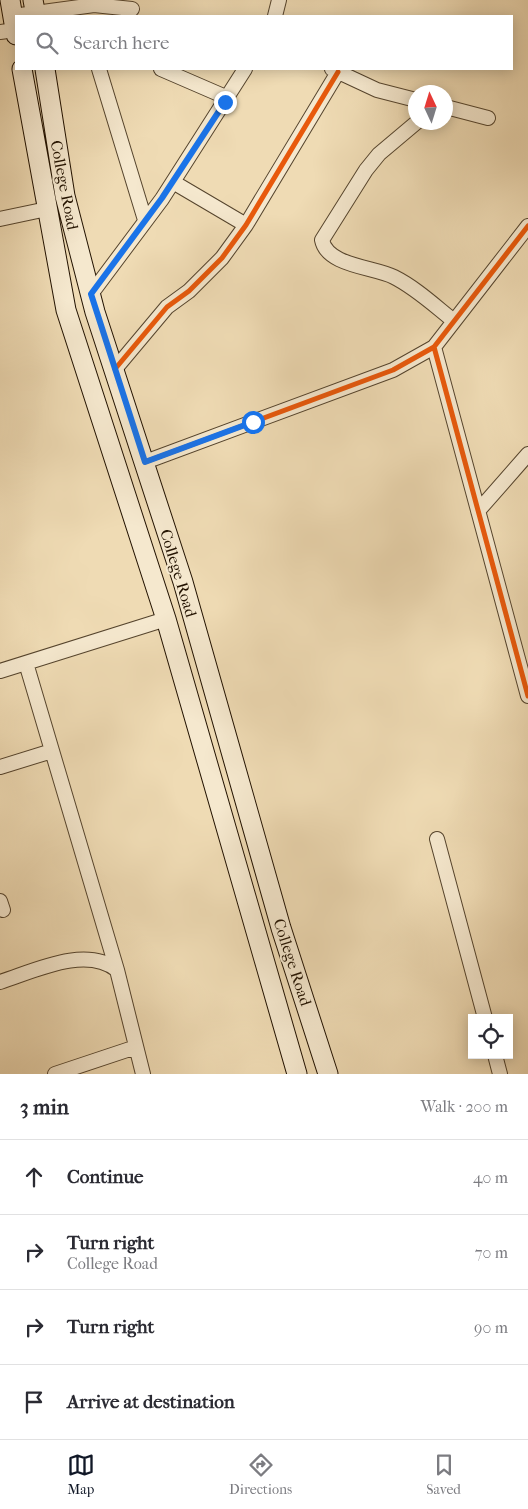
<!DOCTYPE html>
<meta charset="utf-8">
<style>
body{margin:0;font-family:"IM FELL French Canon",serif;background:#f7f7f7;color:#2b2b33}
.controls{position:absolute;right:15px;bottom:15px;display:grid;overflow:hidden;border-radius:0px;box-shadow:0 2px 12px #0003}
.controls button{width:45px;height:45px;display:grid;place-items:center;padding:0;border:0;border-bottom:1px solid #e1e1e2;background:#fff;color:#2b2b33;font:25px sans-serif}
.compass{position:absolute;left:408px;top:85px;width:45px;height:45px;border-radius:50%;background:#fff;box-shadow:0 2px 12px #0003;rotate:356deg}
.stop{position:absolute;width:15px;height:15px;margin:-11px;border:4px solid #1a73e8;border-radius:50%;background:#fff}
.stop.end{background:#1a73e8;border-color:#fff;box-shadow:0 1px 5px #0008}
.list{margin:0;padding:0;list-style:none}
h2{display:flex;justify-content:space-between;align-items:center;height:65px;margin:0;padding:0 20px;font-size:21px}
h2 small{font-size:16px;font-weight:400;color:#7c7c81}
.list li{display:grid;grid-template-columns:32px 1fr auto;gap:15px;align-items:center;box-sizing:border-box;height:75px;padding:0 20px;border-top:1px solid #e1e1e2}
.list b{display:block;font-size:19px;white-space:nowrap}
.list p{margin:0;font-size:16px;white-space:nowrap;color:#7c7c81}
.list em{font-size:16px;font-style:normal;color:#7c7c81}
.icon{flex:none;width:28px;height:28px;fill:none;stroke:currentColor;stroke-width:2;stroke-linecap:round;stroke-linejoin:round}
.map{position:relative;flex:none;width:528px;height:1074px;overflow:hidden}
.search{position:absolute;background:#fff;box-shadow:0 2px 12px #0003;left:15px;right:15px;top:15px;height:55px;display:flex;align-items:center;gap:12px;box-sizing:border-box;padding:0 18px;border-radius:0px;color:#7c7c81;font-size:19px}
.sheet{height:365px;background:#fff}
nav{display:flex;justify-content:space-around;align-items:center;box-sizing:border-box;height:70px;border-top:1px solid #e1e1e2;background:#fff;font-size:14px;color:#7c7c81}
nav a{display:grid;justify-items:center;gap:2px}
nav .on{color:#111827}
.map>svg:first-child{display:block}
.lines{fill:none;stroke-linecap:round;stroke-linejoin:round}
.minor-casing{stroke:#55442d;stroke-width:16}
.secondary-casing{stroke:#221200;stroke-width:21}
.minor{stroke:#f5e8ce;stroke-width:14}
.secondary{stroke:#f5e8ce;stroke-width:19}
.cycleway-casing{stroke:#f5e8ce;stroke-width:8}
.cycleway{stroke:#e8590c;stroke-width:5}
.route{stroke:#1a73e8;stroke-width:6}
.labels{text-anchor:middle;stroke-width:4;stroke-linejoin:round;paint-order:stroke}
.street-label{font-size:16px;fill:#221200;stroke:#f5e8ce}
</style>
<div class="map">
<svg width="528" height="1074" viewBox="0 0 528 1074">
<rect width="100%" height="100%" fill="#efdbb4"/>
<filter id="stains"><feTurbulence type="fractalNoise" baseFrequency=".004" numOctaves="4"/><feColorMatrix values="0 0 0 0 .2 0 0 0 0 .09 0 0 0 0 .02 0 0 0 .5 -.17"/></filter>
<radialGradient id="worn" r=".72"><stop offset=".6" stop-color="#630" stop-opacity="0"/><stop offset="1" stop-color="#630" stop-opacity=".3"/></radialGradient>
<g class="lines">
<defs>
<path id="minor" d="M13,16l81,-11 38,4
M275,16l4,-16
M0,32l15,-2
M99,69l46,151
M161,69l67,29
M332,69l45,21 39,10
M446,107l42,11
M417,122l-38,32 -13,16 -44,70c5,26 52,27 72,37 22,11 41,29 60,44
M173,182l73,43
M0,219l47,-10
M91,294l71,-95 83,-130
M434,347l94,349
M115,369l52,-62 22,-16 33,-33 24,-33 92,-153
M145,462l248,-92 41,-23 94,-121
M478,511l50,-57
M26,663l91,307
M0,671l166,-52
M0,767l52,-16
M437,839l48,179
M0,901l3,9
M0,982c34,-11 86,-37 117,-12l26,104
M495,1055l5,19
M55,1074l81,-27"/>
<path id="secondary" d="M10,0l6,35
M33,0l3,16
M22,69l44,241 100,309 131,455
M45,69l20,127 30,116 88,270 98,346 47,146"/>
</defs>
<use href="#minor" class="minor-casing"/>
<use href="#secondary" class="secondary-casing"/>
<use href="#minor" class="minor"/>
<use href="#secondary" class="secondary"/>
<defs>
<path id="cycleway" d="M434,347l94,349
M115,369l52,-62 22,-16 33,-33 24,-33 92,-153
M145,462l248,-92 41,-23 94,-121"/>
</defs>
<use href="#cycleway" class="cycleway-casing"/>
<use href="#cycleway" class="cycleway"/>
</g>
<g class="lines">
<path class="route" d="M225,102l-63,96 -71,96 54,168 108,-40"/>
</g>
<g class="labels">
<g class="street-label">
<text transform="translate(65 185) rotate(79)" y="6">College Road</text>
<text transform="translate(179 573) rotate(73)" y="6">College Road</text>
<text transform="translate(293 962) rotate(72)" y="6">College Road</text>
</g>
</g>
<rect width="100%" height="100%" filter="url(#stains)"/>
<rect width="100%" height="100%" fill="url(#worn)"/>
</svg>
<div class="controls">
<button><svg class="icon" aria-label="locate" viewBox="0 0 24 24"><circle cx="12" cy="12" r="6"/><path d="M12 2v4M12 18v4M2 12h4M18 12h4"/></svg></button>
</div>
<svg class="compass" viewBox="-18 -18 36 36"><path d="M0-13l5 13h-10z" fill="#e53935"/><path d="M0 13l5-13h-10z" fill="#7c7c81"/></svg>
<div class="stop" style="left:253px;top:422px"></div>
<div class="stop end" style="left:225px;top:102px"></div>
<div class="search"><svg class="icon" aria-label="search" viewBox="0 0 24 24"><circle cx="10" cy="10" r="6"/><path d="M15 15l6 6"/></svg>Search here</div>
</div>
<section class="sheet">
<h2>3 min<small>Walk · 200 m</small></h2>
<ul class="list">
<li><svg class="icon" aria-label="ahead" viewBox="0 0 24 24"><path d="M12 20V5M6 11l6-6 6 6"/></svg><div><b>Continue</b></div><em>40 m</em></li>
<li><svg class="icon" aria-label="right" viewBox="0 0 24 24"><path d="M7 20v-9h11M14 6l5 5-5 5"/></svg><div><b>Turn right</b><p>College Road</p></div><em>70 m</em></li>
<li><svg class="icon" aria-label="right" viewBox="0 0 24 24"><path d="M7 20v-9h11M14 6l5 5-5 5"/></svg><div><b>Turn right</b></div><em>90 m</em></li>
<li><svg class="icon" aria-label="arrive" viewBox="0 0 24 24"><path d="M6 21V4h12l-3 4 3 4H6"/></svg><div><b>Arrive at destination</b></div></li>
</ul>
</section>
<nav>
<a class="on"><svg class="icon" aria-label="map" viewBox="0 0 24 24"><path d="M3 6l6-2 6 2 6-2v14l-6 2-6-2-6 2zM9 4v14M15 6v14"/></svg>Map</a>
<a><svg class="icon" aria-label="directions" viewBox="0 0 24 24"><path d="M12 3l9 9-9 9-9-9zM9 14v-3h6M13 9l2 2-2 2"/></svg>Directions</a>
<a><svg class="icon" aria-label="saved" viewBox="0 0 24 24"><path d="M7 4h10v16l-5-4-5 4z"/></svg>Saved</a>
</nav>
